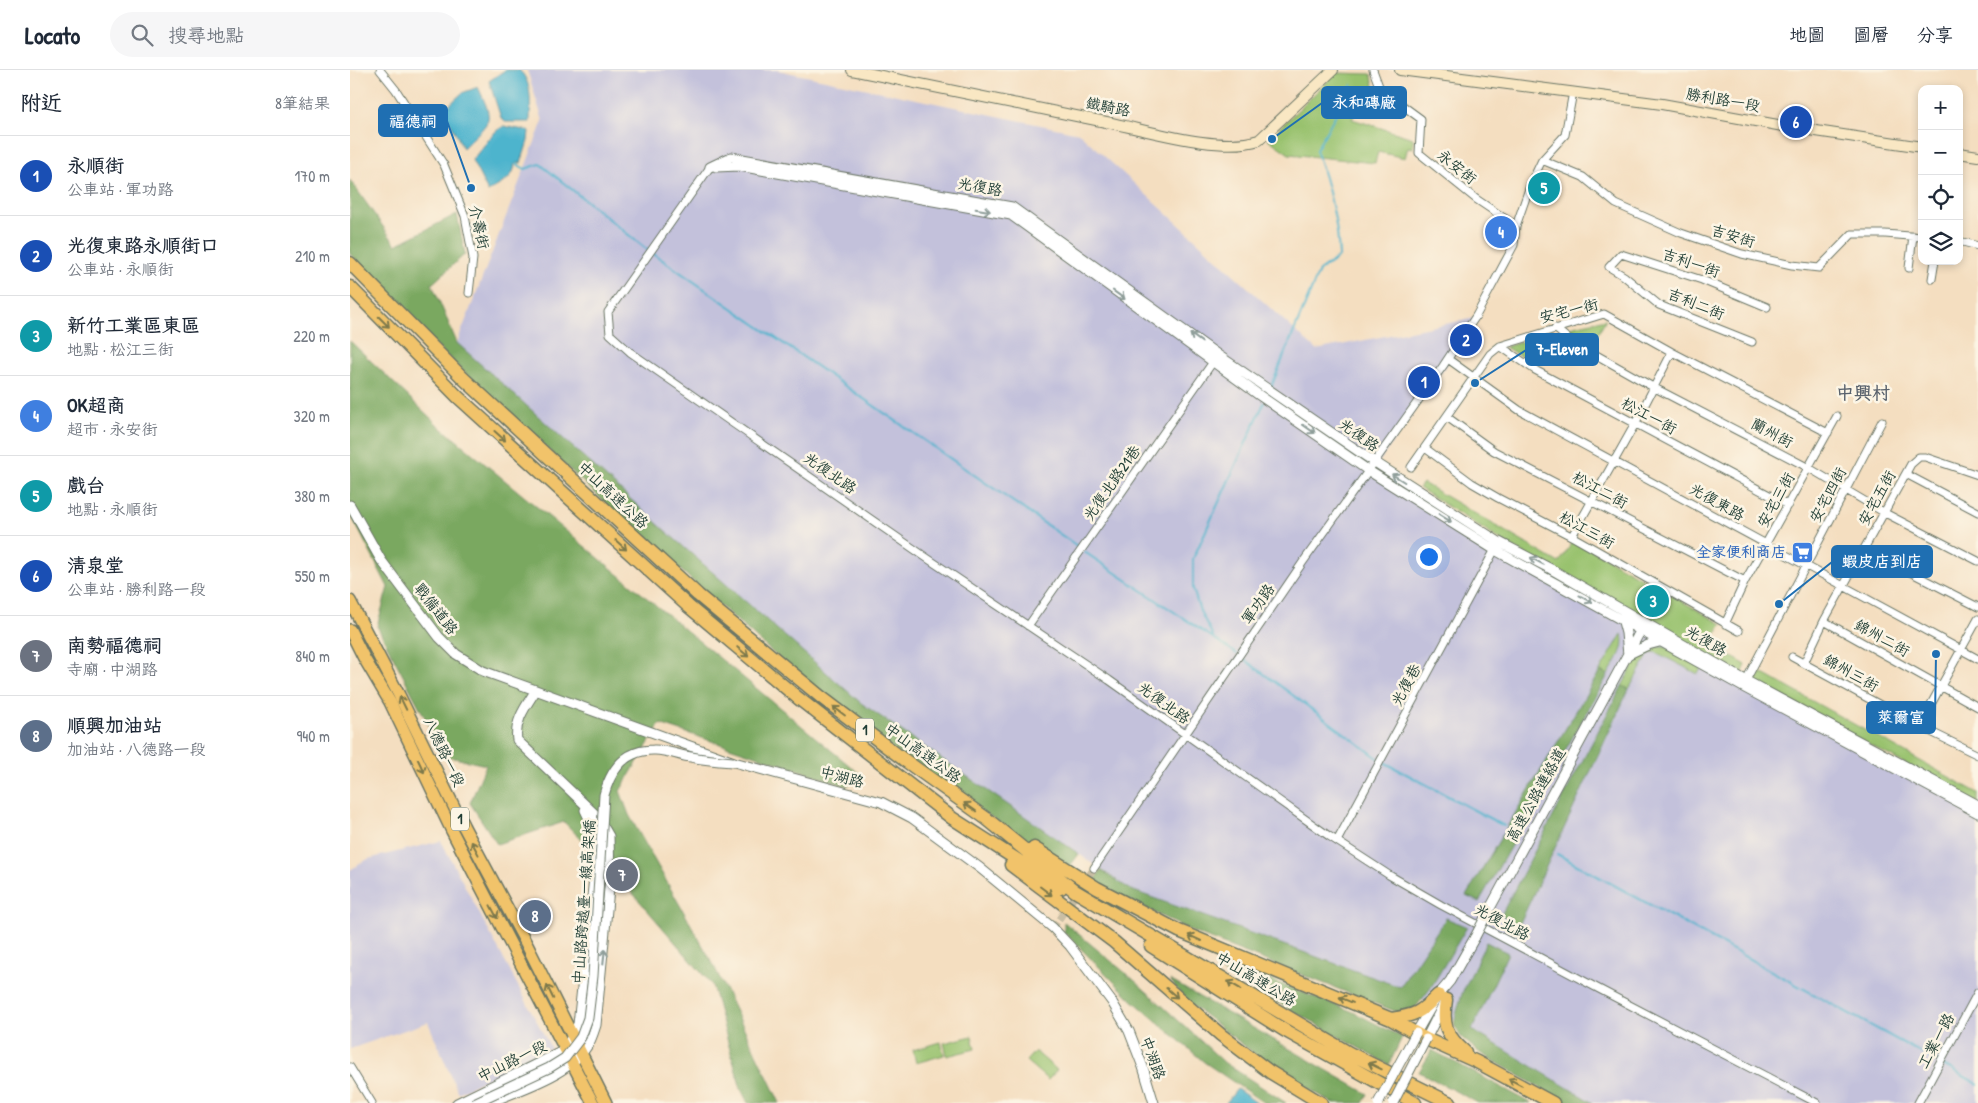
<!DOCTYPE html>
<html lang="zh-TW">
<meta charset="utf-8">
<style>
body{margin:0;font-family:"Patrick Hand","LXGW WenKai TC",sans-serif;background:#f6f6f7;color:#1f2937}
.controls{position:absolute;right:15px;top:15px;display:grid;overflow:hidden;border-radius:10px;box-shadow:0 2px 8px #0003}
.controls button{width:45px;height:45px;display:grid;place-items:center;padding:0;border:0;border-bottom:1px solid #e0e1e3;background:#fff;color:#1f2937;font:25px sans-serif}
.you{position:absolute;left:1078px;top:486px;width:18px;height:18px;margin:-12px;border:4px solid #fff;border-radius:50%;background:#1a73e8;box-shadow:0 0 0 8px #1a73e833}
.badge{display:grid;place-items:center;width:32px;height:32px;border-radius:50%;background:#2563eb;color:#fff;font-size:16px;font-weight:700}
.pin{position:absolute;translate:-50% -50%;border:2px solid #fff;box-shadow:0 1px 5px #0006}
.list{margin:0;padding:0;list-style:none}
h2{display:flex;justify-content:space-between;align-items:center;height:65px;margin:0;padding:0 20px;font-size:21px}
h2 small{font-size:16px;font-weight:400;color:#747a83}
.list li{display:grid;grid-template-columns:32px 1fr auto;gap:15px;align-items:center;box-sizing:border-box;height:80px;padding:0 20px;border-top:1px solid #e0e1e3}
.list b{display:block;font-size:19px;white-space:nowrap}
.list p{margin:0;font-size:16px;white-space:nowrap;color:#747a83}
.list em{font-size:16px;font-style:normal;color:#747a83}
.icon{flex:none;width:28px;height:28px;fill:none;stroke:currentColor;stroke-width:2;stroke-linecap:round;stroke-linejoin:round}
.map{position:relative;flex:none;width:1628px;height:1033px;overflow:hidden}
header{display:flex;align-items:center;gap:30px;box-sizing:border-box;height:70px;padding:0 25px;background:#fff;border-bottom:1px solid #e0e1e3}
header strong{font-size:24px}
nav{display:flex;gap:28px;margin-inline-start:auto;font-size:18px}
.search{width:350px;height:45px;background:#f6f6f7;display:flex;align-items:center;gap:12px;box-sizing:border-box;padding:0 18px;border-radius:28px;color:#747a83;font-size:19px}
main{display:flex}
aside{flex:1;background:#fff}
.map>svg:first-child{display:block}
.industrial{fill:#c3c1db}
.green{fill:#99c26e;stroke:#5c8051}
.forest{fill:#7aa861;stroke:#4c724a}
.water{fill:#4eb4cd;stroke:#367880}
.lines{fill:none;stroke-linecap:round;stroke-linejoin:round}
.stream{stroke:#4eb4cd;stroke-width:2}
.minor-tunnel{stroke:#c9bea4;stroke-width:7;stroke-dasharray:7 3.5;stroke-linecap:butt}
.minor-casing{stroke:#6a7565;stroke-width:9}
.tertiary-casing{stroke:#6a7565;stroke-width:11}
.secondary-casing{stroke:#6a7565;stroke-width:12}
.primary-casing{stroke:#6a7565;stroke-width:14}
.motorway-casing{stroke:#6a7565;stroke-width:15}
.minor{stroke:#fff;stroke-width:7}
.tertiary{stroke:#fff;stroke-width:9}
.secondary{stroke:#f9e7c3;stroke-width:10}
.primary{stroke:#f1c36a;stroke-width:11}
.motorway{stroke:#f1c36a;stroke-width:12}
.tertiary-bridge-casing{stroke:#6a7565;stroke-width:11;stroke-linecap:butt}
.tertiary-bridge{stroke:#fff;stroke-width:9}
.oneway{stroke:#8f9e9a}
.oneway2{stroke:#7d794c}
.labels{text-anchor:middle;stroke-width:5;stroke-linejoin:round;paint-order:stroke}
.shield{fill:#fcf5e5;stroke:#617469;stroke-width:1}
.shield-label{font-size:14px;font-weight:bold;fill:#1f3d34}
.street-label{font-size:15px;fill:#1f3d34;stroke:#fcf5e5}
.shop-label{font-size:15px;font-weight:bold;fill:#366cbe;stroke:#fcf5e5;text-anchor:end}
.quarter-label{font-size:18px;font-weight:bold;fill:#59626d;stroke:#fcf5e5}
.leader{fill:none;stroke:#1f6fb2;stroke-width:2}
.callout-dot{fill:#1f6fb2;stroke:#fcf5e5;stroke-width:2}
.callout{fill:#1f6fb2;stroke:#1f6fb2;stroke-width:2}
.callout-label{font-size:16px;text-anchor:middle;font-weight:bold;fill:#fff}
</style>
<header>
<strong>Locato</strong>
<div class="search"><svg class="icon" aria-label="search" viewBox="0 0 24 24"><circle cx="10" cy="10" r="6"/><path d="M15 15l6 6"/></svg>搜尋地點</div>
<nav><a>地圖</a><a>圖層</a><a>分享</a></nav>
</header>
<main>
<aside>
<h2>附近<small>8筆結果</small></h2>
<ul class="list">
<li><span class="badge" style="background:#1a4fb4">1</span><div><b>永順街</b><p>公車站 · 軍功路</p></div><em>170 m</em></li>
<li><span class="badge" style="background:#1a4fb4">2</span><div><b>光復東路永順街口</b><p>公車站 · 永順街</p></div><em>210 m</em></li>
<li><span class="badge" style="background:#0f9aa8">3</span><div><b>新竹工業區東區</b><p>地點 · 松江三街</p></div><em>220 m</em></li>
<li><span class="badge" style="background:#3f7fe0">4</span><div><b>OK超商</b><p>超市 · 永安街</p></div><em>320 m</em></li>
<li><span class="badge" style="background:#0f9aa8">5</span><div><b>戲台</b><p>地點 · 永順街</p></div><em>380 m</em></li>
<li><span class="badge" style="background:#1a4fb4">6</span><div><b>清泉堂</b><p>公車站 · 勝利路一段</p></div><em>550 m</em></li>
<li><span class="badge" style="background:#6b7280">7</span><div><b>南勢福德祠</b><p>寺廟 · 中湖路</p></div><em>840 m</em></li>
<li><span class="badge" style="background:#5c6f8a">8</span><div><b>順興加油站</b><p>加油站 · 八德路一段</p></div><em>940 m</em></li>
</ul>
</aside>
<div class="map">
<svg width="1628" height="1033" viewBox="0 0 1628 1033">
<rect width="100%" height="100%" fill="#fcf5e5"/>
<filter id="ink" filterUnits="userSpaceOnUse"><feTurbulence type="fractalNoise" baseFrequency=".02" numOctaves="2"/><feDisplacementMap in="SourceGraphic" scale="10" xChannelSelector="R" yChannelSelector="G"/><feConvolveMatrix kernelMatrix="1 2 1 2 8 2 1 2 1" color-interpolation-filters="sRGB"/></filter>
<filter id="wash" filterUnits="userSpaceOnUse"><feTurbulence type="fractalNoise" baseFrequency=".0096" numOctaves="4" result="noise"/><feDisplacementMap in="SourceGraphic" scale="20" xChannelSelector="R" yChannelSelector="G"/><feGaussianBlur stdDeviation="1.12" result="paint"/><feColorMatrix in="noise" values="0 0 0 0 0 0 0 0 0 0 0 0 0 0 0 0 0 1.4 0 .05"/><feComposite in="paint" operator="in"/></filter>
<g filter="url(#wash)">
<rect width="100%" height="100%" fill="#f4dec0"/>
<path class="industrial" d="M177,0h250l302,63 237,217 164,-33 -106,152 124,80 480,260v294h-385l-193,-116 -269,-97 -270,-187 -192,-169 -212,-191 86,-222z
M91,771l110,207 -93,45 -30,-71 -78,27v-179l18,-11z"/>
<path class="green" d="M986,3l35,1 3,11 -22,34 61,19v10l-5,-1 -3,11 -27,-6 -3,11 -86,-9 -21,-15z
M1256,249l-16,28 -30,-18z
M1200,263l-16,31 -29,-17z
M1073,413l136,80 15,-23 148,84 -12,20 36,21 -4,9 -242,-134 -81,-52z
M1272,564c4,16 -7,28 -14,41l-8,-4z
M1307,577h9l36,20 -4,7 -43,-22 -6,2 -20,35 -7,-3c9,-16 16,-35 35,-39z
M1410,602l218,121v10l-224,-120z
M622,966l3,13 -28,7 -3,-13z
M591,972l3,13 -28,8 -3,-13z
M685,981l22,19 -9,10 -22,-19z"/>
<path class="forest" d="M0,110l46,65 61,-31 8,40 -33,30 25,59 212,191 192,169 218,151 -9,12 -116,-72 -133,-98 -213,-191 -166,-153 -92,-98z
M0,271l88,84 423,350 -14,11 -187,-62 -40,67 9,24 83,147 68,141h-32l-7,-14 -29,-104 -89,-103 -59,-60 -67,22 -27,-41 16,-38 -41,-9 -68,-130 11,-39 -38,-74z
M1250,601l8,4 -129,227 -13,-6z
M1272,616l7,3 -110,236 -18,-10z
M751,800l30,20 269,97 46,-69 21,9 -37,62 -18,23h-15l-202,-79 -78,-39 -23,-15z
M714,852l70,58 91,83 61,40h-22l-60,-41 -73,-63 -67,-67z
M1136,872l22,11 -36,77 121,73h-26l-87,-50 -19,-16 -7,-12 2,-11 6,-20z
M871,891l130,50 51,26 -13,28 -173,-97z
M820,910l198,114 -5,9h-30l-48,-28 -25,-17 -75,-58z
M1082,980l99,53h-53l-59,-31z"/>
<path class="water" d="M155,0h14c14,12 11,34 11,52h-25l-4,-4 -12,-37z
M128,17c18,38 12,33 -15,61l-19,-38 18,-17z
M154,56l25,5 -1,10 -7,22h-6c-1,17 -14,20 -27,29l-16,-32 24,-29z
M887,1019l20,14h-31z"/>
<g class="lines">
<path class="stream" d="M165,93l10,6 15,-5 105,84 435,300
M921,317l48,-116 20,-14c-1,-36 -11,-73 -23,-107l36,-65
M733,481l154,103
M863,566l-13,-25 -7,-22v-30l71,-156
M891,587l141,104 122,65
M1207,784l421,230"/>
</g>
</g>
<g filter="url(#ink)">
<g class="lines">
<path class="minor-tunnel" d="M703,858l41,-60"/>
<defs>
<path id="minor" d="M30,0l16,20 48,75 21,51 8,42 -4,35
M1023,0l7,19 41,30 -2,34 57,46 40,27
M1192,90l41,17 33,27 65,29 61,21 50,11 27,3 33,-34h33l37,3
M360,97l-102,145 2,22 20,18 294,204 185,124 220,156 60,39 52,30 158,84 218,114
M1609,171l19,5
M1559,198l4,-32
M1582,209l3,-18
M1205,258l13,11 85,48 156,81 76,45 93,48
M1402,272l-93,-37 -35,-29 -15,-9 12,-13 81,26 65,27
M1150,276l35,24 253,135
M1098,289l71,51 459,249
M1097,347l47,34 251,130
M1075,378l47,35 26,15 77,40 164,93
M1061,397l79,-113 10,-8 104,-32 68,38 156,81
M1556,404l72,38
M1222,466l63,-112 37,-72
M1515,479l113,58
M1474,551l154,86
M1375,554l20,-43 92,-165
M678,556l187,-267
M1442,587l127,69 59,29
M1454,593l20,-42 87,-157 8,-7h6l53,18
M1394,614l138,-263
M1569,656l59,-107
M987,771l162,-299
M744,798l209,-306 140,-196 33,-50 38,-71 2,-19 15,-43 11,-23 23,-25 8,-43
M0,997l22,36
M1568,1033l60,-111"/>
<path id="tertiary" d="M360,97l21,-10 281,50 206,148 149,102 132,85 52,27 194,111 233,125
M366,97l23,-1 272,49 248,180 110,76 126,79 248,137 235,126
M0,435l31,55 58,77 17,17 27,17 251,91 147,40 31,16 68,50 73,60 17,18 42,56 17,29 14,36 11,36
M1272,548l4,15 2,22
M1279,584l19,-9 15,-4
M1139,840l154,-284
M1066,963l22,-38 12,-14 25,-44
M1076,969l17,-34
M107,1033l108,-53 13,-26 16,-146v-49l-9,-19
M139,1033c31,-14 83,-28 100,-60 3,-5 5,-12 7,-18l14,-147 -1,-42 -11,-19 -81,-77c-3,-19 9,-34 19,-50"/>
<path id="secondary" d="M502,0c84,17 169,35 254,52 42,8 113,31 153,18l74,-70
M1050,0l262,34 121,22 139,21
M1609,83l19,3"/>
<path id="primary" d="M0,531l49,94 65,132 63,118 79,158
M0,560l14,28 26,44 62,129 141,272"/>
<path id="motorway" d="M0,193l113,115 235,217 123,102 82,62 84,60 88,72 274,162 101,50
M0,217l108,110 230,209 110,92 154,120 109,70
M684,778l63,40 82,43 212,88 35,20 51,23 76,41
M661,795l103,77 107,93 49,37 51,31
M801,876l133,84 131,73
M1096,930c-4,25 0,35 19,52
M1041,949c25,-4 29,-6 47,-24"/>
</defs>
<use href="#minor" class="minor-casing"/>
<use href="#tertiary" class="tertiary-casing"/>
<use href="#secondary" class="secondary-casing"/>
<use href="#primary" class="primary-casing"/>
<use href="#motorway" class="motorway-casing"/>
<use href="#minor" class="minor"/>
<use href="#tertiary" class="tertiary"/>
<use href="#secondary" class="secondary"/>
<use href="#primary" class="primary"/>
<use href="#motorway" class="motorway"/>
<defs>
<path id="tertiary-bridge" d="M1125,867l14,-27
M124,1033l75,-35 16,-10 16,-21 7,-19 5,-42 11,-181c7,-26 21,-45 49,-45 13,-1 26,6 38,7 14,3 29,4 43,5
M1028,1033l38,-70
M1043,1033l33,-64"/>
</defs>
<use href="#tertiary-bridge" class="tertiary-bridge-casing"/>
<use href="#tertiary-bridge" class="tertiary-bridge"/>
</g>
<defs><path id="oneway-shaft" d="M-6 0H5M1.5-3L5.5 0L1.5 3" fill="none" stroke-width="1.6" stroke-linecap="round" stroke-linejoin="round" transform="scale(1.25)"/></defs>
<g class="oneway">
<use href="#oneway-shaft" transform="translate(633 140) rotate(10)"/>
<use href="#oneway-shaft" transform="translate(769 225) rotate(36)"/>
<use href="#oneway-shaft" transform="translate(846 268) rotate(-144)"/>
<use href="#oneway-shaft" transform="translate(959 359) rotate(35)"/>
<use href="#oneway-shaft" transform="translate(1048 408) rotate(-148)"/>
<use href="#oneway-shaft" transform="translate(1095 448) rotate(32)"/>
<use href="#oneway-shaft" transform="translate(1187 491) rotate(-152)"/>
<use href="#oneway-shaft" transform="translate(1236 529) rotate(28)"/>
<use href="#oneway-shaft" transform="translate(254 887) rotate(-84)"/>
</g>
<g class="oneway2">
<use href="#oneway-shaft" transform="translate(34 252) rotate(45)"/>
<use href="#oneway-shaft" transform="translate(150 366) rotate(42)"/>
<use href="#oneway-shaft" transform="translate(271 475) rotate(42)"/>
<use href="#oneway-shaft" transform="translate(393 582) rotate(40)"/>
<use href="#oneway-shaft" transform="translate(53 633) rotate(-116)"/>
<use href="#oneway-shaft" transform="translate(489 641) rotate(-143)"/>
<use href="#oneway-shaft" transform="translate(71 696) rotate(65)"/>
<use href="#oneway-shaft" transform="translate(620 737) rotate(-145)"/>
<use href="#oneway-shaft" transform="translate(125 778) rotate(-118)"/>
<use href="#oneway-shaft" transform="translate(696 821) rotate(37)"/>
<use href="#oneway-shaft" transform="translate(144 842) rotate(62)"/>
<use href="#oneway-shaft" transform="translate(845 868) rotate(-156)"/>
<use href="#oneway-shaft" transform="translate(884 915) rotate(-149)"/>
<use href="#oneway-shaft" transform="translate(200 922) rotate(-116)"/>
<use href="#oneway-shaft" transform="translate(822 923) rotate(41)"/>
<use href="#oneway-shaft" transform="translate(996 930) rotate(-157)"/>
<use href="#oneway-shaft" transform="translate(1025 996) rotate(-154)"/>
<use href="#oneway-shaft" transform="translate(1165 1012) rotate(-152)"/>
</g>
</g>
<defs>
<symbol id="supermarket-square" viewBox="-11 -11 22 22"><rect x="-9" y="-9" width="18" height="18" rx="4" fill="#3f7fe0" stroke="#fcf5e5"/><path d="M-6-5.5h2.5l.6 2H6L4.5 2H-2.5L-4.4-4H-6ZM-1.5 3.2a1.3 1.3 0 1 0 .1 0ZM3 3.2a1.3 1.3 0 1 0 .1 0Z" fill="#fff"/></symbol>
</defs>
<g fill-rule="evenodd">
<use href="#supermarket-square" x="1440" y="470" width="25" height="25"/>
</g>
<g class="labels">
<g class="shield">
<rect x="506" y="648.5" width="18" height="23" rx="4"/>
<rect x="101" y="737.5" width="18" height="23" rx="4"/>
</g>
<g class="shield-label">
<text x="515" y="665">1</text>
<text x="110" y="754">1</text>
</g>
<g class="street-label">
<text transform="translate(1373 30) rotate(10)" y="5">勝利路一段</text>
<text transform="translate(758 37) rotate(11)" y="5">鐵騎路</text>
<text transform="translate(1107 97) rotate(39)" y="5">永安街</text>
<text transform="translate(630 117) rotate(10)" y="5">光復路</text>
<text transform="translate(129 157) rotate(77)" y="5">介壽街</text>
<text transform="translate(1383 166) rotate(17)" y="5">吉安街</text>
<text transform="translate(1341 193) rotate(19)" y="5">吉利一街</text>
<text transform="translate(1346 234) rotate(22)" y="5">吉利二街</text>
<text transform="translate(1219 241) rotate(-14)" y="5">安宅一街</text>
<text transform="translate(1299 346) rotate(28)" y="5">松江一街</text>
<text transform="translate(1422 363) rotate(28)" y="5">蘭州街</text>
<text transform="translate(1009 365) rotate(35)" y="5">光復路</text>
<text transform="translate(480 403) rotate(35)" y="5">光復北路</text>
<text transform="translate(762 413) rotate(-55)" y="5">光復北路21巷</text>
<text transform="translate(1250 420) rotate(28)" y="5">松江二街</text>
<text transform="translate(263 425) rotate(43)" y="5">中山高速公路</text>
<text transform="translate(1478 425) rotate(-62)" y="5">安宅四街</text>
<text transform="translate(1527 428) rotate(-61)" y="5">安宅五街</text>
<text transform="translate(1426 430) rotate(-61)" y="5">安宅三街</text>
<text transform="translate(1367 432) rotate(29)" y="5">光復東路</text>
<text transform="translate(1237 460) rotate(29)" y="5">松江三街</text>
<text transform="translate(908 534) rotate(-55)" y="5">軍功路</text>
<text transform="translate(86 539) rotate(52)" y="5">戰備道路</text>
<text transform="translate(1532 568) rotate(29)" y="5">錦州二街</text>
<text transform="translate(1356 571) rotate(30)" y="5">光復路</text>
<text transform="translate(1501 603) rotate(29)" y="5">錦州三街</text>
<text transform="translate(1056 615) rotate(-62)" y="5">光復巷</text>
<text transform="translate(814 633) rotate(36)" y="5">光復北路</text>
<text transform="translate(94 682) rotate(64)" y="5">八德路一段</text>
<text transform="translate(573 683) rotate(36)" y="5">中山高速公路</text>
<text transform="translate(492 707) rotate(15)" y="5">中湖路</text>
<text transform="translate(1186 725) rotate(-61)" y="5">高速公路連絡道</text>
<text transform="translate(234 832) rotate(-86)" y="5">中山路跨越臺一線高架橋</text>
<text transform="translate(1152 852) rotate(28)" y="5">光復北路</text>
<text transform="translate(906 909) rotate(31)" y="5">中山高速公路</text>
<text transform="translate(1586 971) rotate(-62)" y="5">工業一路</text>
<text transform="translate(803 988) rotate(70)" y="5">中湖路</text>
<text transform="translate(162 991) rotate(-26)" y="5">中山路一段</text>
</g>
<g class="shop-label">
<text x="1436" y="487">全家便利商店</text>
</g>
<g class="quarter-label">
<text x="1513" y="329">中興村</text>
</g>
</g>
<path class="leader" d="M922 69L972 33M121 118L97 51M1125 313L1176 280M1429 534L1482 492M1586 584L1585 648"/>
<g class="callout-dot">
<circle cx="922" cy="69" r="5"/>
<circle cx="121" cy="118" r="5"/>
<circle cx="1125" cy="313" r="5"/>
<circle cx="1429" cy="534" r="5"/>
<circle cx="1586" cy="584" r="5"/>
</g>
<g class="callout">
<rect x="972" y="17" width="84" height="31" rx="5"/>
<rect x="29" y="35" width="68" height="31" rx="5"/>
<rect x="1176" y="264" width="72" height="31" rx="5"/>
<rect x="1482" y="476" width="100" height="31" rx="5"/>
<rect x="1517" y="632" width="68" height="31" rx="5"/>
</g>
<g class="callout-label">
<text x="1014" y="38">永和磚廠</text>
<text x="63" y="57">福德祠</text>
<text x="1212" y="285">7-Eleven</text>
<text x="1532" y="497">蝦皮店到店</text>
<text x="1551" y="653">萊爾富</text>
</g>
</svg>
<div class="controls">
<button>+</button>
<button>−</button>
<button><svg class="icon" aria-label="locate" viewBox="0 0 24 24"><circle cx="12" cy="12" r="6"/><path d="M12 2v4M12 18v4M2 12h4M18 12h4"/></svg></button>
<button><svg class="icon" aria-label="layers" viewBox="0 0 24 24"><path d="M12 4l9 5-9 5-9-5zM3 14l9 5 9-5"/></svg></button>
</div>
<div class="you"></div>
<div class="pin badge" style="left:1074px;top:312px;background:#1a4fb4">1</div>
<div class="pin badge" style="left:1116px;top:270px;background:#1a4fb4">2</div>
<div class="pin badge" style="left:1303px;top:531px;background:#0f9aa8">3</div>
<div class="pin badge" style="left:1151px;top:162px;background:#3f7fe0">4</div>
<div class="pin badge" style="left:1194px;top:118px;background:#0f9aa8">5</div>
<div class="pin badge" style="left:1446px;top:52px;background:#1a4fb4">6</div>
<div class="pin badge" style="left:272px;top:805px;background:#6b7280">7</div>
<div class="pin badge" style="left:185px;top:846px;background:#5c6f8a">8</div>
</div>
</main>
